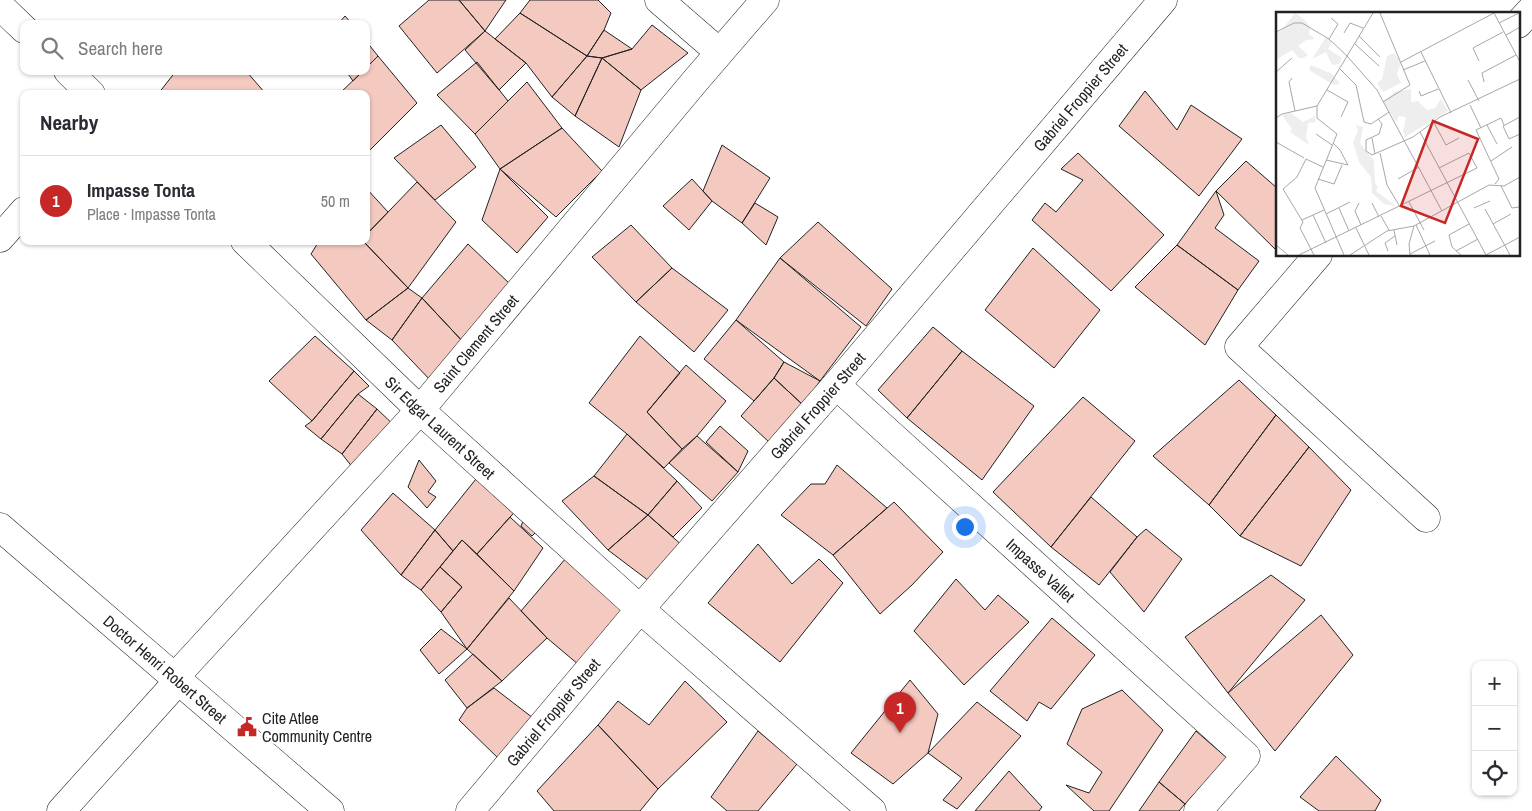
<!DOCTYPE html>
<meta charset="utf-8">
<style>
body{margin:0;font-family:"Archivo Narrow",sans-serif;background:#f2f2f3;color:#2b2b33}
.controls{position:absolute;right:15px;bottom:15px;display:grid;overflow:hidden;border-radius:10px;box-shadow:0 1px 4px #0004}
.controls button{width:45px;height:45px;display:grid;place-items:center;padding:0;border:0;border-bottom:1px solid #e1e1e2;background:#fff;color:#2b2b33;font:25px sans-serif}
.you{position:absolute;left:964px;top:526px;width:18px;height:18px;margin:-12px;border:4px solid #fff;border-radius:50%;background:#1a73e8;box-shadow:0 0 0 8px #1a73e833}
.badge{display:grid;place-items:center;width:32px;height:32px;border-radius:50%;background:#c62828;color:#fff;font-size:16px;font-weight:700}
.pin{position:absolute;translate:-50% -41px;filter:drop-shadow(0 1px 2px #0008)}
.pin::after{content:'';position:absolute;top:26px;width:18px;height:15px;background:inherit;clip-path:polygon(0 0,100% 0,50% 100%)}
.list{margin:0;padding:0;list-style:none}
h2{display:flex;justify-content:space-between;align-items:center;height:65px;margin:0;padding:0 20px;font-size:21px}
h2 small{font-size:16px;font-weight:400;color:#7c7c81}
.list li{display:grid;grid-template-columns:32px 1fr auto;gap:15px;align-items:center;box-sizing:border-box;height:90px;padding:0 20px;border-top:1px solid #e1e1e2}
.list b{display:block;font-size:19px;white-space:nowrap}
.list p{margin:0;font-size:16px;white-space:nowrap;color:#7c7c81}
.list em{font-size:16px;font-style:normal;color:#7c7c81}
.icon{flex:none;width:28px;height:28px;fill:none;stroke:currentColor;stroke-width:2;stroke-linecap:round;stroke-linejoin:round}
.map{position:relative;flex:none;width:1532px;height:811px;overflow:hidden}
.search{position:absolute;background:#fff;box-shadow:0 1px 4px #0004;left:20px;top:20px;width:350px;height:55px;display:flex;align-items:center;gap:12px;box-sizing:border-box;padding:0 18px;border-radius:10px;color:#7c7c81;font-size:19px}
.panel{position:absolute;background:#fff;box-shadow:0 1px 4px #0004;left:20px;top:90px;width:350px;height:155px;border-radius:10px}
.map>svg:first-child{display:block}
.building{fill:#f3c9c0;stroke:#222}
.lines{fill:none;stroke-linecap:round;stroke-linejoin:round}
.minor-casing{stroke:#222;stroke-width:29}
.minor{stroke:#fff;stroke-width:28}
.labels{text-anchor:middle;stroke-width:4;stroke-linejoin:round;paint-order:stroke}
.street-label{font-size:16px;fill:#222;stroke:#fff}
.poi-label{font-size:16px;fill:#222;stroke:#fff;text-anchor:start}
.inset-road{fill:none;stroke:#a7a7a7;stroke-width:1}
.view{fill:#c62828;fill-opacity:0.15;stroke:#c62828;stroke-width:2.5}
.inset-edge{fill:none;stroke:#222;stroke-width:2.5}
</style>
<div class="map">
<svg width="1532" height="811" viewBox="0 0 1532 811">
<rect width="100%" height="100%" fill="#fff"/>
<path class="building" d="M429,0h30l26,31 -48,42 -38,-47z
M459,0h47l-21,31z
M530,0h68l13,13 -7,17 -17,26 -67,-43z
M520,13l67,43 -35,41 -26,-34 -31,-24z
M345,16l7,8h-14z
M652,25l36,28 -47,37 -39,-32 30,-9z
M604,30l28,19 -30,9 -15,-2z
M485,31l41,32 -27,27 -34,-40z
M366,41l12,15 -12,12z
M378,56l39,47 -51,51v-60h-27l24,-23h3v-3z
M587,56l15,2 -27,58 -23,-19z
M602,58l39,32 -22,57 -44,-31z
M477,62l31,39 -33,33 -38,-39z
M176,71h70l20,23h-108z
M346,71h17l-10,10z
M527,82l35,46 -62,41 -25,-35z
M1145,91l32,39 14,-25 51,34 -43,57 -80,-70z
M441,125l35,42 -41,33 -41,-42z
M562,128l40,43 -46,46 -56,-48z
M722,145l48,33 -28,45 -30,-22 -9,-10z
M1078,153l86,82 -53,56 -79,-71 13,-17 11,9 27,-32 -22,-11z
M1246,161l31,27v63l-61,-60z
M500,169l48,48 -31,36 -35,-33z
M692,179l20,22 -23,29 -26,-24z
M417,182l39,40 -48,66 -45,-47h3v-6z
M366,188l22,24 -22,23z
M1216,191l8,24 -9,13 44,33 -21,29 -61,-45z
M755,203l23,14 -12,28 -24,-22z
M818,222l74,67 -26,37 -86,-68z
M631,225l41,43 -36,34 -44,-45z
M319,241h44l45,47 -42,32 -55,-66z
M468,244l42,40 -44,61 -44,-47z
M1177,245l61,45 -33,55 -70,-58z
M1033,248l67,62 -46,58 -69,-58z
M780,258l81,69 -41,54 -84,-61z
M672,268l56,42 -34,42 -58,-50z
M408,288l14,10 -30,42 -26,-20z
M422,298l44,47 -34,37 -40,-42z
M736,320l48,42 -10,16 -20,23 -50,-42z
M933,327l29,24 -55,67 -29,-28z
M315,336l39,35 -42,50 -43,-40z
M640,336l40,37 -33,39 35,37 -18,19 -37,-34 -38,-31z
M962,351l72,55 -52,74 -75,-62z
M784,362l36,19 -17,24 -29,-27z
M686,365l40,36 -29,35 -15,13 -35,-37z
M354,371l15,15 -11,8 -37,45 -16,-13 7,-5z
M774,378l29,27 -34,37 -28,-26z
M1239,380l37,35 -67,90 -56,-49z
M358,394l19,15 -35,45 -21,-15z
M1083,397l52,44 -84,106 -58,-55z
M377,409l20,19 -40,45 -15,-19z
M1276,415l33,32 -69,89 -31,-31z
M720,426l28,25 -10,21 -32,-30z
M627,434l50,47 -29,34 -54,-39z
M697,436l41,36 -26,29 -43,-38z
M1309,447l42,43 -50,76 -61,-30z
M419,460l17,21 -8,11 8,5 -9,11 -19,-21z
M837,465l50,43 -54,47 -52,-40 30,-31h14z
M480,474l40,32 -43,48 -15,-14 -9,11 -18,-21z
M594,476l54,39 -40,35 -46,-49z
M677,481l25,27 -29,29 -25,-22z
M393,493l42,37 -34,45 -40,-45z
M1091,497l46,40 -38,48 -48,-38z
M894,502l49,50 -31,33 -32,29 -47,-59z
M528,510l16,14 -12,12 -11,-10z
M648,515l36,32 -35,34 -41,-31z
M510,517l33,31 -29,43 -37,-37z
M1146,529l36,30 -38,53 -34,-40 27,-35z
M435,530l18,21 -32,39 -20,-15z
M462,540l52,51 -47,58 -26,-37 21,-25 -22,-20z
M758,544l34,40 27,-25 24,24 -63,79 -72,-59z
M566,558l64,54 -51,53 -32,-27 -26,-27z
M440,567l22,20 -21,25 -20,-22z
M1271,575l34,25 -77,93 -43,-56z
M956,579l29,31 13,-15 31,27 -65,63 -50,-54z
M509,598l38,40 -45,43 -35,-32z
M1321,615l32,40 -78,96 -47,-58z
M1052,618l43,37 -44,54 -12,-7 -12,19 -37,-30z
M441,629l26,20 -28,25 -19,-24z
M473,654l29,27 -35,27 -22,-28z
M910,680l28,34 -10,39 -35,31 -42,-31z
M685,681l42,41 -69,67 -60,-64 20,-24 31,24z
M494,688l39,30 -33,42 -41,-40 8,-12z
M1122,690l41,40 -54,81h-15l-28,-26 23,8 13,-21 -35,-28 15,-35z
M977,702l44,34 -64,73 -14,-9 19,-22 -34,-25z
M598,725l60,64 -18,22h-86l-17,-20z
M758,731l39,33 -39,47h-31l-16,-14z
M1196,731l31,27 -42,46 -26,-22z
M1336,756l45,44 -6,11h-56l-19,-14z
M1009,771l33,36 -3,4h-64z
M1159,782l26,22 -6,7h-40z"/>
<g class="lines">
<defs>
<g id="minor">
<path d="M659,0l60,52"/>
<path d="M0,6l24,23"/>
<path d="M1518,24l14,-15"/>
<path d="M68,71l23,23"/>
<path d="M0,238l24,-27"/>
<path id="s1" d="M245,241l175,169 220,199 232,202"/>
<path d="M1318,255l-79,92 187,171"/>
<path id="s2" d="M836,385l410,371 -48,55"/>
<path id="s3" d="M0,527l330,284"/>
<path id="s4" d="M175,677l245,-267 276,-330 69,-80"/>
<path d="M61,811l118,-131"/>
<path id="s5" d="M470,811l170,-202 196,-224 327,-385"/>
</g>
</defs>
<use href="#minor" class="minor-casing"/>
<use href="#minor" class="minor"/>
</g>
<defs>
<symbol id="civic-bare" viewBox="-9 -9 18 18"><path d="M-.6-6.5H3V-4.5H.6V-3L4-1V1h2V6H-6V1h2V-1L-.6-3ZM-1.2 2.5V6h2.4V2.5Z" fill="#c62828" stroke="#fff" stroke-width="2.5" paint-order="stroke"/></symbol>
</defs>
<g fill-rule="evenodd">
<use href="#civic-bare" x="233" y="713" width="28" height="28"/>
</g>
<g class="labels">
<g class="street-label">
<text dy="6" stroke="none"><textPath href="#s5" startOffset="939">Gabriel Froppier Street</textPath></text>
<text dy="6" stroke="none"><textPath href="#s4" startOffset="449">Saint Clement Street</textPath></text>
<text dy="6" stroke="none"><textPath href="#s5" startOffset="534">Gabriel Froppier Street</textPath></text>
<text dy="6" stroke="none"><textPath href="#s1" startOffset="270">Sir Edgar Laurent Street</textPath></text>
<text dy="6" stroke="none"><textPath href="#s2" startOffset="276">Impasse Vallet</textPath></text>
<text dy="6" stroke="none"><textPath href="#s3" startOffset="218">Doctor Henri Robert Street</textPath></text>
<text dy="6" stroke="none"><textPath href="#s5" startOffset="129">Gabriel Froppier Street</textPath></text>
</g>
<g class="poi-label">
<text x="262" y="724">Cite Atlee<tspan x="262" dy="18">Community Centre</tspan></text>
</g>
</g>
<g transform="translate(1276 12)">
<rect width="244" height="244" fill="#fff"/>
<path d="M19,1l10,7 5,7 -1,7 6,5 -9,1 -8,6 10,9 -5,3h-4l-7,-8 -16,10v-27l6,-3zM50,25l6,5 -4,7 14,9 -3,6 -7,1 -6,-13 -14,7zM118,41l7,10 -4,11 4,9 -18,9 -6,-9 5,-4 5,-23zM35,53l21,9 8,10 -6,1 -22,-13 -3,-3zM135,77v13l7,-1 9,9 8,-2 6,-9 7,12 -43,26 -2,-6 3,-14 -7,-1 -3,6 -13,-21 12,-9zM15,101l12,9 12,-6 1,6 -8,1 -2,14 3,8 -19,-13 2,-3 -10,-14zM80,113l7,2 -3,16 14,18 1,22 3,4 -2,4 20,15 -12,-2 -12,-11 -1,-16 -12,-15 -6,-20 5,-11z" fill="#eee"/>
<path class="inset-road" d="M104,1l30,72 -27,17M218,1l26,49M223,11l20,-10M0,20l18,-9h8l27,16 18,17 30,34 65,121M68,21l6,-10 13,5M230,23l14,-8M83,24l21,21M53,27l9,-15 -7,-6M79,32l24,22M145,40l30,61M203,49l-6,-13 30,-16M125,50l93,-49M63,56l17,17 8,37 7,2 18,-12M127,58l22,-9M0,60l16,-14M16,66l-3,4 6,29M192,68l11,21M208,70l-2,-9 34,-18M51,78l21,12 -7,15M143,79l2,5 17,-7M194,93l11,23M41,94v12l20,16 -22,54 29,67M244,105l-17,9 6,13 11,-5M0,106l6,-4 35,-8 56,-93M102,107l4,5 -3,10 -13,6v11l6,4 41,-18 27,-20 80,-38M157,109l13,24 13,-7M211,113l10,19M144,120l66,123M40,122l16,11M96,126l3,16M0,130l28,16M57,131l7,7 8,15M104,141l7,32 13,22M50,148l22,5M215,149l21,-14M42,167l16,5 8,-19M122,167l21,-12M219,172l4,-5 -23,-49 25,-12 3,7M225,174l11,22 7,-1M133,190l15,28M83,191l-4,8 6,14M96,191l7,14M63,196l10,23M198,196l16,-7M209,197l25,46M50,202l24,-12M37,203l13,28M105,204l8,14M26,208l22,-10M217,212l18,-10M140,213l14,30M80,216l13,27M118,218l3,15M0,233l12,10M112,239l-3,-8 10,-7M180,239l22,-12M134,242l25,-13M23,243l178,-87 -8,-15 -30,15M38,243l-14,-27 3,-6 -20,-33 14,-12 9,-18 17,8M74,243l37,-24 27,-5 75,-41 15,1 16,-9M134,243l-1,-11 5,-18M185,243l-9,-8 -3,-12 20,-11M210,243l34,-18"/>
<path class="view" d="M157,109l45,18 -33,84 -44,-17z"/>
<rect width="244" height="244" class="inset-edge"/>
</g>
</svg>
<div class="controls">
<button>+</button>
<button>−</button>
<button><svg class="icon" aria-label="locate" viewBox="0 0 24 24"><circle cx="12" cy="12" r="6"/><path d="M12 2v4M12 18v4M2 12h4M18 12h4"/></svg></button>
</div>
<div class="you"></div>
<div class="pin badge" style="left:900px;top:733px">1</div>
<div class="search"><svg class="icon" aria-label="search" viewBox="0 0 24 24"><circle cx="10" cy="10" r="6"/><path d="M15 15l6 6"/></svg>Search here</div>
<section class="panel">
<h2>Nearby<small></small></h2>
<ul class="list">
<li><span class="badge">1</span><div><b>Impasse Tonta</b><p>Place · Impasse Tonta</p></div><em>50 m</em></li>
</ul>
</section>
</div>
